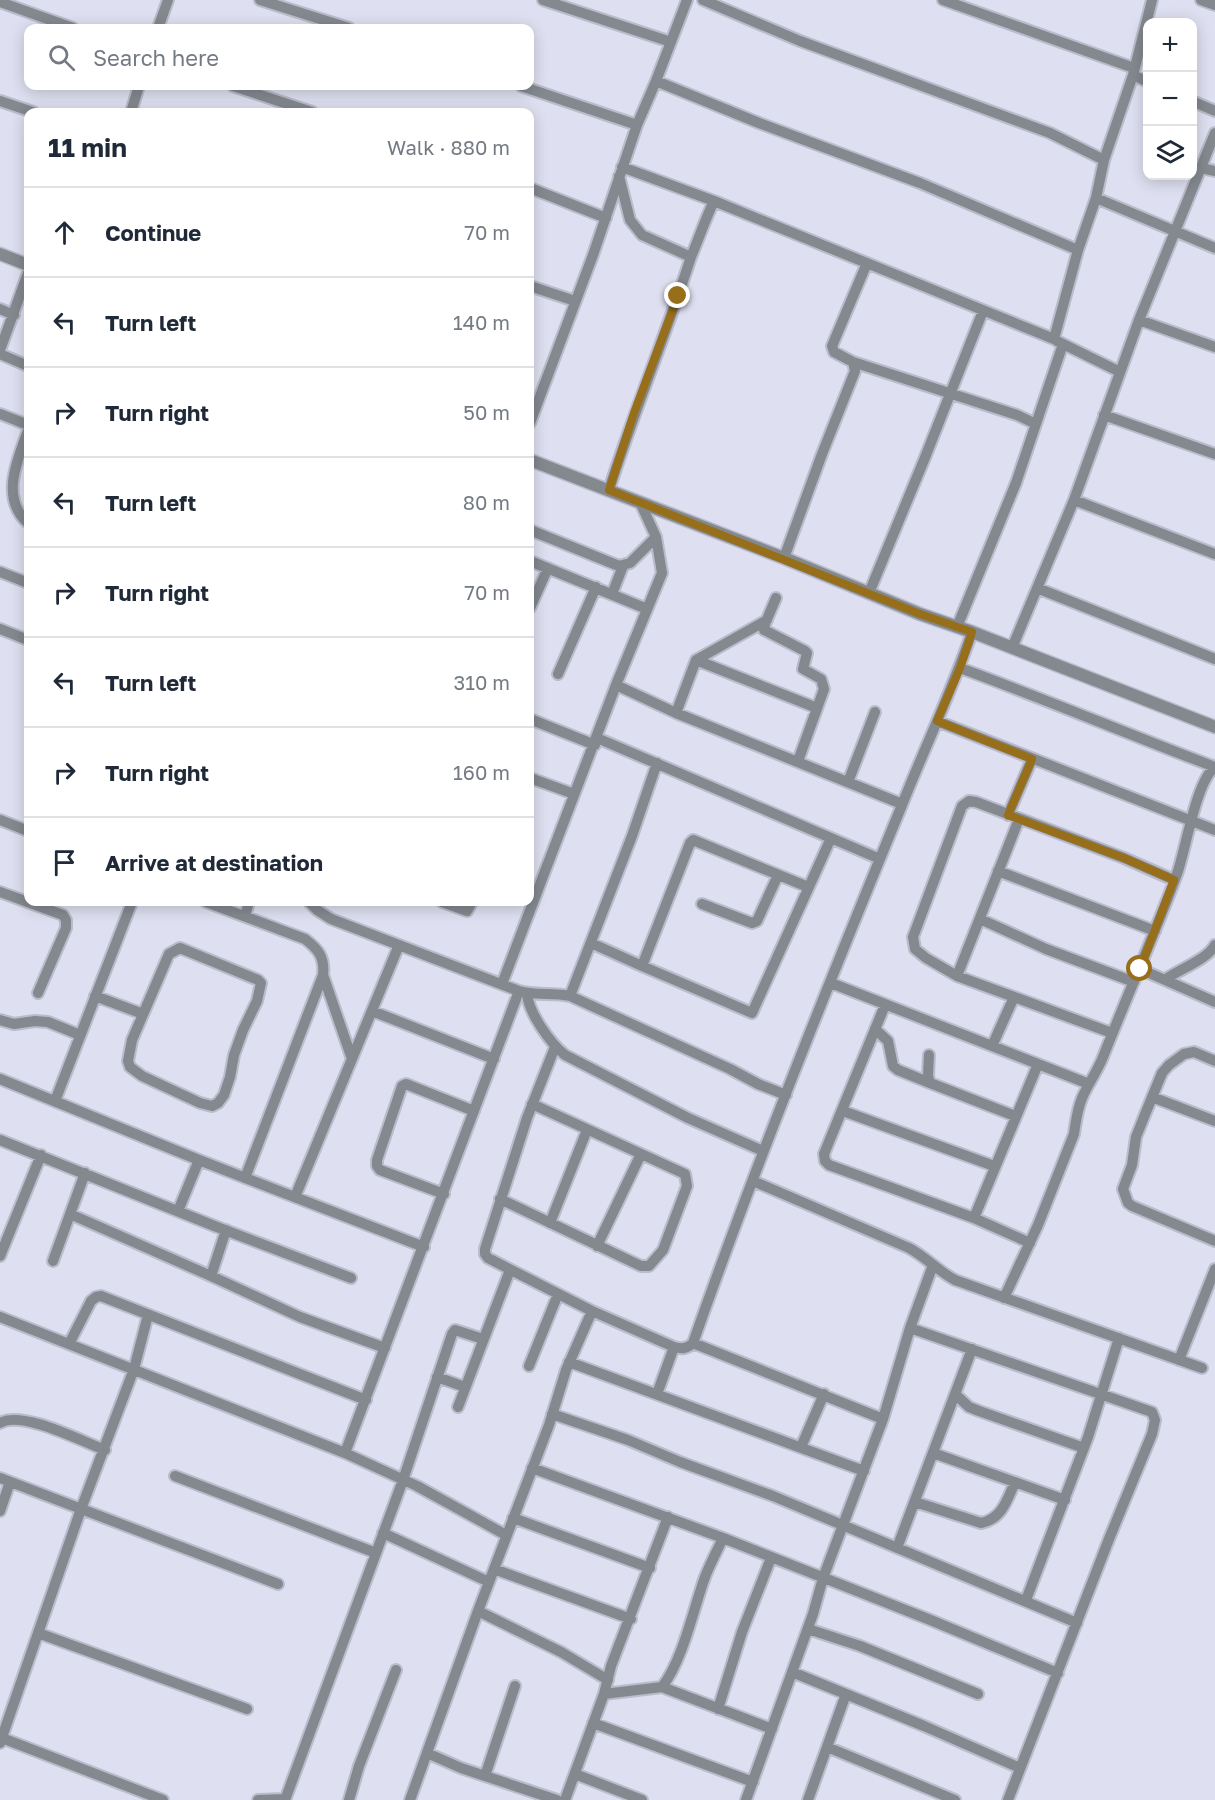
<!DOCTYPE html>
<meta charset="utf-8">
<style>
body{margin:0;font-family:"Golos Text",sans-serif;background:#f2f2f3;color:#1f2937}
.controls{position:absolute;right:18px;top:18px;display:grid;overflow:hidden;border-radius:12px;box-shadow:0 3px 15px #0003}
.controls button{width:54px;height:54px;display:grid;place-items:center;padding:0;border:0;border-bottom:2px solid #e0e1e3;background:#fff;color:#1f2937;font:30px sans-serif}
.stop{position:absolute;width:18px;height:18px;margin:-14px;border:4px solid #976e1a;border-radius:50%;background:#fff}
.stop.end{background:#976e1a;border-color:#fff;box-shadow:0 2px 6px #0008}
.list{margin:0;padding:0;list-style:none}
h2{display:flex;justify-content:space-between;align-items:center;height:78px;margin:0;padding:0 24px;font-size:26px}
h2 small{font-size:20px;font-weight:400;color:#747a83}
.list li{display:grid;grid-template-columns:39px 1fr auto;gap:18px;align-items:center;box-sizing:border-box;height:90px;padding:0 24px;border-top:2px solid #e0e1e3}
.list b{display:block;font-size:22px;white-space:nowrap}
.list em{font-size:20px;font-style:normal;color:#747a83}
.icon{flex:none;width:33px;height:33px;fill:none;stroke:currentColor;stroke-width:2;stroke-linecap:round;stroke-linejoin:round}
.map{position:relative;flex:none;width:1215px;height:1800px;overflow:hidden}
.search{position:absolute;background:#fff;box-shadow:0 3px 15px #0003;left:24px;top:24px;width:510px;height:66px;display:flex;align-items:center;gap:15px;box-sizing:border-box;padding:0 21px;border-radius:12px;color:#747a83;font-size:22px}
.panel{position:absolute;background:#fff;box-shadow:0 3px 15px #0003;left:24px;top:108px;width:510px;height:798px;border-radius:12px}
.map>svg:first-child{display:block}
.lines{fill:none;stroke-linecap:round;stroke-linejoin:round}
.minor-casing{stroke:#bbbccb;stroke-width:14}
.tertiary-casing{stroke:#bbbccb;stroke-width:15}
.minor{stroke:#83898f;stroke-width:10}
.tertiary{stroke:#83898f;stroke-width:12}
.route{stroke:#976e1a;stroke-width:8}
</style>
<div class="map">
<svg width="1215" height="1800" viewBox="0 0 1215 1800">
<rect width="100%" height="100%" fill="#dee0f1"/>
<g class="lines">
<defs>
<path id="minor" d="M260,0l89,28
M543,0l128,42
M703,0l97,41 250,92 54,27
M943,0l191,68
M1201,0l14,5
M0,2l73,26
M158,28l10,-28
M1133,75l15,7
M656,81l103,42 161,60 158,67
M233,86l79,26
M521,86l116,39
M0,101l33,11
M1192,101l23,10
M131,112l8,-26
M622,167l92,34 340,138 24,-89 18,-52 8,-38 29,-85 19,-75
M1201,168l14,3
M619,176l11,44 12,15 49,22
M530,188l76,30
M1096,198l119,50
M530,286l45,15
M0,309l14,6
M1139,320l76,27
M1057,341l63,31
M0,350l28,-77
M0,354l28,12
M853,362l164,53 19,9
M0,414l28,11
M1104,415l111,39
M530,423l63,-168 44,-130 19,-44 31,-81
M28,431c-11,29 -28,68 0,92
M609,490c25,-79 57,-155 82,-233 8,-19 14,-37 23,-56
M1074,500l141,54
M530,530l89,36 11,-3 26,-26
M784,558l38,-104 33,-83 -2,-9 -19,-10 -2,-6 35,-83
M530,561l117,48
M0,572l28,11
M1037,588l178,71
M869,593l55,-133 59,-149
M612,594l11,-28
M776,598l-11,26 -1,6 41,21 2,2 -4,16 18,10 3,10 -26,72
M530,608l18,-40
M957,627l59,-144 47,-139
M0,629l28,11
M1012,648l62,-148 65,-180 76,-187
M696,660l121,48
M960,668c85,31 170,67 255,99
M558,674l38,-87
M616,685l60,28 226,91
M676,713l20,-53 71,-40
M530,719l65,26
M937,721l278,109
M597,738l283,121
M530,778l44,16
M848,782l27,-70
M1008,815l24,-56
M0,820l28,11
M998,871l157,60
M0,892l63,23 3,5v8l-28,65
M206,902l99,37c13,10 20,18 18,36l-78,203
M309,902l8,8 14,9 188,72c15,5 35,1 51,5l160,73 28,15 28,11
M442,902l25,9 5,-9
M702,904l50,19 5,-2 21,-46
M245,916l4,-14
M980,919l66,30 88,33
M591,943l51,23 48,-123 3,-3 115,47
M180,948l78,32 3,3 -4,18 -14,29 -9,25 -4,22 -6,18 -6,8 -6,3 -12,-3 -58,-27 -12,-9 -2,-6 4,-21 37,-86z
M642,966l110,47 79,-175
M1140,969l75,33
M323,975l29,84
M957,976l62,-157
M1166,979c14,-10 42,-20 49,-34
M831,983l258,101
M502,984l114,-299 46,-112 -6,-36 -16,-35
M527,993c1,19 23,50 38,62l123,63 75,33
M95,996l48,18
M570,996l62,-160 25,-73
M885,1005l-61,149 1,7 4,4 145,53
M372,1011l122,48
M0,1020l14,4 21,-3 13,1 32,13
M875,1029l13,12 5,25 5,4 32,13
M1112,1033l-155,-57 -31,-18 -11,-9 -2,-12 49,-131 7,-5 7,1 148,56 50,22
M992,1046l22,-49
M555,1047l-28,71 -42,131v5l3,4 35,18 69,35 82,36c8,2 13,2 19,-4 64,-182 136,-360 209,-538 23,-58 50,-114 70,-173
M929,1055l-1,21 2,7 85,33
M1215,1061l-21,-9 -10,2 -15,11 -7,8 -16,39 -10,25 -4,28 -9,24 5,14 4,3 83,35
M0,1079l199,81 225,87
M1152,1097l63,24
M55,1101l77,-199
M843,1111l151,55
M0,1140l217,87 134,51
M753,1181l156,67c17,9 29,23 46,32l247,88
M444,1194l-64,-24 -3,-4v-6l25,-74 4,-2 68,27
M295,1197l104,-252
M500,1199l141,67h8l14,-16 24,-64 -2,-12 -153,-70
M178,1211l21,-51
M70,1214l141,62
M550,1223l37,-93
M226,1230l-15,46 89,41 85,31
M1030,1243l-56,-25 64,-154
M597,1246l44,-92
M0,1256l41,-101
M53,1261l32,-88
M1004,1298l34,-73 36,-91c2,-13 3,-24 8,-36 6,-14 15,-26 21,-41 24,-61 51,-121 74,-183 9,-25 19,-93 38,-107
M0,1317l345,136 72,33 89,49
M910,1328l242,84 3,8 -3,14 -43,105 -101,261
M693,1343l190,76
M69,1344l22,-43 5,-4 5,-1 265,104
M1179,1360l36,-91
M569,1362l295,109
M529,1366l29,-72
M437,1377l28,10
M657,1394l17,-47
M955,1394l14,13 10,4 105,37
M458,1407l52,-137
M552,1414l76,26 52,22 93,34 304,127
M0,1423c22,-13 81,18 105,27
M801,1447l23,-53
M345,1453l174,-462
M933,1453l132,47
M532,1468l191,70 205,81 130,54
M175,1476l201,77
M0,1478l278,106
M915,1502l66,21c21,-4 26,-23 34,-41
M0,1511l10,-29
M513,1518l137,50
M383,1533l106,49
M897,1548l75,-199
M494,1569l137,50
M1026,1600l62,-163 31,-99
M478,1611l83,41 47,28
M808,1629l52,17 118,48
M38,1633l209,76
M792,1672l132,54 96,42
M662,1687l110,42
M604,1694l58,-7c21,-27 31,-77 43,-110 5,-13 12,-26 18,-39
M718,1709l24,-77 29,-74
M593,1723l160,59
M2,1738l161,62
M0,1743l81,-234 53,-140 14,-54
M827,1747l128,53
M427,1753l34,15 96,32
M575,1774l67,26
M485,1776l30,-90
M258,1800l27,-1
M285,1800l118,-320 49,-146 3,-4 28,9
M349,1800l10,-34 37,-96
M410,1800l68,-189 71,-186 17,-55 26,-59
M565,1800l39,-106 7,-28 57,-149
M746,1800l67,-186 10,-36 60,-159 27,-91 23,-63
M808,1800l38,-106"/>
<path id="tertiary" d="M0,254l28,11
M530,460l254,98 136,56 52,18 243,95"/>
</defs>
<use href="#minor" class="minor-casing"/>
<use href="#tertiary" class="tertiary-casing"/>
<use href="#minor" class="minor"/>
<use href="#tertiary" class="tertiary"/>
</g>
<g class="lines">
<path class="route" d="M678,296l-44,117 -25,77 311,124 52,18 -12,36 -23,53 95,38 -24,56 116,43 50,22 -34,89"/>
</g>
</svg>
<div class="controls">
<button>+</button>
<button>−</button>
<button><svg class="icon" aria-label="layers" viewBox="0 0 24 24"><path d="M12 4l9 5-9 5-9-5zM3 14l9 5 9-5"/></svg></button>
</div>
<div class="stop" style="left:1140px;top:969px"></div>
<div class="stop end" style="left:678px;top:296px"></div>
<div class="search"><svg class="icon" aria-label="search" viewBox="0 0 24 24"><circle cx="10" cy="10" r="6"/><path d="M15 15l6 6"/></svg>Search here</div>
<section class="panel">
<h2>11 min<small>Walk · 880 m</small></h2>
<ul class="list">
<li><svg class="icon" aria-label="ahead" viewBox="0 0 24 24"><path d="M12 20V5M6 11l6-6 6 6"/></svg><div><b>Continue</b></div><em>70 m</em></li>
<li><svg class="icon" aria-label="left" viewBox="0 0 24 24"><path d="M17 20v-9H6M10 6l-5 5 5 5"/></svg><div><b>Turn left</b></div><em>140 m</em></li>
<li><svg class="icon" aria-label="right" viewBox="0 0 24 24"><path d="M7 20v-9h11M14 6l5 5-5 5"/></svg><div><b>Turn right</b></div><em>50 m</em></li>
<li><svg class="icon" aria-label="left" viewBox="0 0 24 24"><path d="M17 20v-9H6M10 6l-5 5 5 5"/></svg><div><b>Turn left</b></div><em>80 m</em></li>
<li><svg class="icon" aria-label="right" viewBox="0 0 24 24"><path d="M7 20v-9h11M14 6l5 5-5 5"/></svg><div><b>Turn right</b></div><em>70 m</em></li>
<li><svg class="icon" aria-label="left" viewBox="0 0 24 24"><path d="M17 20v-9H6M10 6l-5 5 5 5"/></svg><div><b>Turn left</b></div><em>310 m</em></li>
<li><svg class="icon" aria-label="right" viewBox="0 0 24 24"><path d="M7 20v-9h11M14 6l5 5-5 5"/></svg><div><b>Turn right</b></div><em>160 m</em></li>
<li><svg class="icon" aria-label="arrive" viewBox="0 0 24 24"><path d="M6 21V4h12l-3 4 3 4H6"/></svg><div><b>Arrive at destination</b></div></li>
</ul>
</section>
</div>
